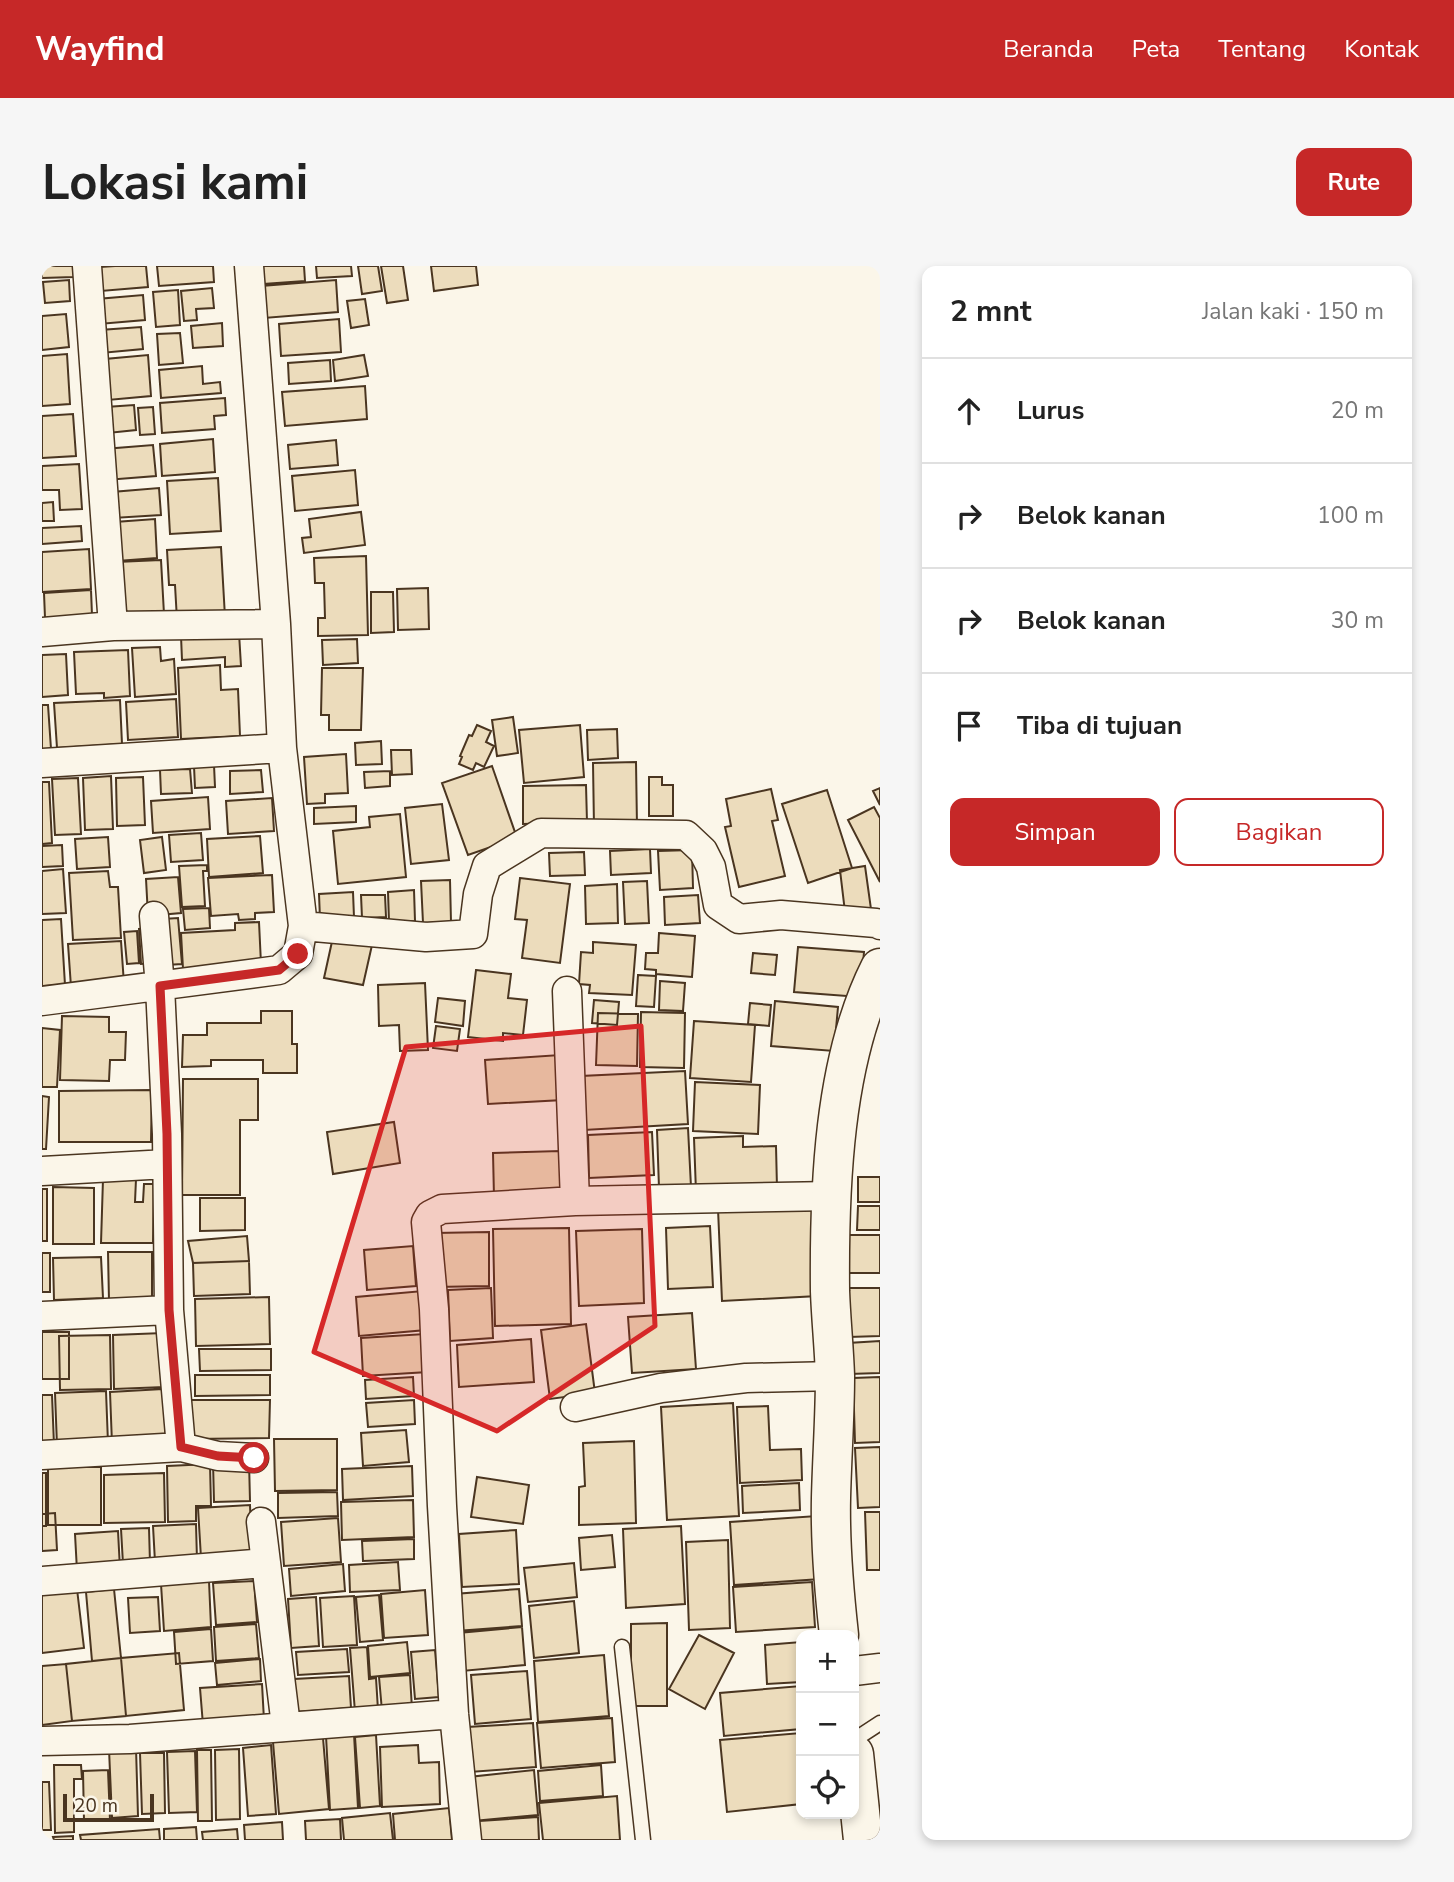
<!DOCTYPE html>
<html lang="id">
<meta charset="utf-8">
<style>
body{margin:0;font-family:"Nunito Sans",sans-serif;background:#f6f6f6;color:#222}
.controls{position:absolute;right:21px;bottom:21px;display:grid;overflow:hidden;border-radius:14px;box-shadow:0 4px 10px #0003}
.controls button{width:63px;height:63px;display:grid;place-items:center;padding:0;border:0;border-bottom:2px solid #e0e0e0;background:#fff;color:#222;font:35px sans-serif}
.scale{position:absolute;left:21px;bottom:18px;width:91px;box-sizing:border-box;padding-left:7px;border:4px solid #4a3520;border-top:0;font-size:19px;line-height:24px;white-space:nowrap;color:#4a3520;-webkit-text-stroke:5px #fbf6e9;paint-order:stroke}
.stop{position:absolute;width:21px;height:21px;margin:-16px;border:5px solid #c62828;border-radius:50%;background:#fff}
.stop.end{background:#c62828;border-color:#fff;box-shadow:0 2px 7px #0008}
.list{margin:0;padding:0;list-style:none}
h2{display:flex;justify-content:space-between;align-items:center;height:91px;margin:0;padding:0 28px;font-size:30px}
h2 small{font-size:23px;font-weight:400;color:#767676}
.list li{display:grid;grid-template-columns:46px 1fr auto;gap:21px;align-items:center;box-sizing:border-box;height:105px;padding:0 28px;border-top:2px solid #e0e0e0}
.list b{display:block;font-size:26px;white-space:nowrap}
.list em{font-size:23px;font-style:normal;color:#767676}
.actions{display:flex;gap:14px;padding:21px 28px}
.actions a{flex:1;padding:16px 0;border:2px solid #c62828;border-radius:14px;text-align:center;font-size:24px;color:#c62828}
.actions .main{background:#c62828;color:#fff}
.icon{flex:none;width:38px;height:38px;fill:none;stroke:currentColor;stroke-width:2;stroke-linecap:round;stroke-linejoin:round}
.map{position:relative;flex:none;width:838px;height:1574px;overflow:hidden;border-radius:14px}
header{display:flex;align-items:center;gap:42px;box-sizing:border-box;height:98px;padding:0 35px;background:#c62828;color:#fff}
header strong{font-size:33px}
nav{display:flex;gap:38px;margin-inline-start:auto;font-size:24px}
.intro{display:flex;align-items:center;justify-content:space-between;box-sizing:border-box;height:168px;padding:0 42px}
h1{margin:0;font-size:49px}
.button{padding:18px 32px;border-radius:14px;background:#c62828;color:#fff;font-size:24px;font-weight:700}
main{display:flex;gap:42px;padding:0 42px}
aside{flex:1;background:#fff;border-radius:14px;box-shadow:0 4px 10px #0003}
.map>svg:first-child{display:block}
.building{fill:#ecdcbc;stroke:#4a3520;stroke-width:2}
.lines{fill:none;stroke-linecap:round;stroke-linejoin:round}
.lane-casing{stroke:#4a3520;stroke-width:17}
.street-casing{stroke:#4a3520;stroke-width:31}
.secondary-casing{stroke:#4a3520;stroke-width:41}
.lane{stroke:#fbf6e9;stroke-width:14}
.street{stroke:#fbf6e9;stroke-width:28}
.secondary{stroke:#fbf6e9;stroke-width:38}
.route{stroke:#c62828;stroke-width:9}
.marked{fill:#d62828;fill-opacity:0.2;stroke:#d62828;stroke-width:5;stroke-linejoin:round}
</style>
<header>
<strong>Wayfind</strong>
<nav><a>Beranda</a><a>Peta</a><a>Tentang</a><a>Kontak</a></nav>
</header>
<div class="intro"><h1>Lokasi kami</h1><a class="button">Rute</a></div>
<main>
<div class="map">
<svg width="838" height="1574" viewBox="0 0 838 1574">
<rect width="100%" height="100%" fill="#fbf6e9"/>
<path class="building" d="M0,0h31l1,11 -32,1z
M73,0h31l2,21 -47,4 -1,-24z
M115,0h56l1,16 -55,4z
M220,0h42l1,15 -42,3z
M274,0h35l1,10 -35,2z
M316,0h20l4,25 -20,3z
M339,0h22l5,34 -21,3z
M389,0h45l2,19 -44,6z
M27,14l1,21 -25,2 -2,-21z
M294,14l2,32 -74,6 -3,-32z
M170,22l2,20 -18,1 1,11 -13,1 -3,-30z
M136,24l2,35 -24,2 -3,-35z
M101,29l2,25 -46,4 -2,-25z
M323,33l4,26 -18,3 -4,-27z
M24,48l3,33 -27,3v-34z
M297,53l2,33 -60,4 -2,-32z
M180,57l1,23 -30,2 -2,-22z
M99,61l2,22 -42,4 -1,-23z
M138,67l3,30 -24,2 -2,-31z
M25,88l3,50 -28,2v-50z
M106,89l3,41 -43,4 -3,-41z
M322,89l4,21 -33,5 -2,-21z
M288,94l1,21 -42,3 -1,-21z
M160,100l1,18 17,-2 1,11 -60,5 -2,-28z
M323,120l2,33 -82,7 -3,-34z
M183,132l1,17 -12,1 1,13 -53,4 -2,-30z
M92,139l2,25 -28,3 -2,-26z
M111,141l2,27 -15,1 -2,-27z
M31,148l3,42 -34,2v-42z
M171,173l2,33 -53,4 -2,-32z
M294,174l2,25 -48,4 -2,-24z
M111,179l3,31 -50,4 -2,-31z
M37,198l3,45 -22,1 -1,-20h-17v-24z
M313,204l3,35 -63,6 -3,-35z
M176,212l3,53 -51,3 -3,-53z
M117,222l2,27 -48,3 -1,-26z
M11,236l1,19h-12v-18z
M319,246l4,33 -61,8 -2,-15 9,-1 -2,-18z
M113,253l2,39 -40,3 -2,-39z
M39,260l1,15 -40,3v-16z
M179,281l4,70 -48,3 -2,-35h-6l-2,-35z
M47,283l2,40 -49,3v-40z
M324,290l2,79 -50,1v-18h7l-1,-35h-9l-1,-25z
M119,294l3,54 -45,2 -3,-54z
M386,322l1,41 -31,1 -1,-41z
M49,324l1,25 -47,3 -1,-25z
M329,326h22l1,40 -23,1z
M197,367l2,33 -16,1v-10l-43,3 -1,-24z
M315,373l1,24 -35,2 -1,-25z
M118,381l1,14 13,-2 2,35 -41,3 -3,-49z
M86,384l2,46 -26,2v-5l-28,1 -2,-42z
M24,388l2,41 -26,2v-42z
M178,399l1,25 17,-1 2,47 -59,3 -3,-71z
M280,402h41l-2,62h-32v-15h-8z
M134,433l2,38 -50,3 -2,-38z
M78,434l2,44 -65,4 -3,-45z
M0,439h6l3,44h-9z
M471,451l5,36 -21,3 -5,-36z
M435,459l14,6 -5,11 8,4 -10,21 -8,-4 -3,7 -14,-6 3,-7 -2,-1 9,-21 3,1z
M538,459l4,52 -60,6 -5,-53z
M575,463l1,29 -30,2 -1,-30z
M339,475l1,23 -26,1 -1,-22z
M349,484h20l1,24 -20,1z
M304,488l2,39 -23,1v9l-18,1 -3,-47z
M594,496l1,64 -43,1 -1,-64z
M172,499l1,22 -20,1 -1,-22z
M450,500l25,72 -49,17 -26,-72z
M148,503l2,24 -31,1 -1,-24z
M219,504l2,22 -33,2v-23z
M348,505v15l-25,2 -1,-16z
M69,510l2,53 -28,1 -2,-52z
M101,511l2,48 -28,1 -1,-48z
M607,511h13v8h11v31h-24z
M36,512l3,56 -26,1 -3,-56z
M0,516h7l3,61 -10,1z
M544,519l1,37 -64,2v-38z
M838,522v17l-7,-14z
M729,523l7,31 -6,1 13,55 -46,11 -14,-60 6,-1 -5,-27z
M785,524l25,78 -44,15 -26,-79z
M166,531l2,32 -57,4 -2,-32z
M230,532l2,33 -46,3 -2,-33z
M400,538l7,56 -38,4 -6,-56z
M314,540v16l-42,2v-16z
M832,541l6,11v64l-32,-62z
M358,548l6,63 -68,7 -5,-53 37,-4 -1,-10z
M159,567l2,27 -32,2 -2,-27z
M218,570l3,37 -54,4 -2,-38z
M66,571l2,30 -33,2 -2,-30z
M120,571l4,33 -22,3 -4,-33z
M20,579l1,21 -21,1v-21z
M608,583l1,24 -40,2 -1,-24z
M650,584l1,38 -33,2 -2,-39z
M542,586l1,23 -35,1 -1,-23z
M165,599v6h-4l2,35 -23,1 -3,-41z
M823,600l6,43 -26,3 -5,-42z
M21,603l3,44 -24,1v-43z
M66,605l2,16h8l3,51 -48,2 -4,-67z
M230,609l2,37 -19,1v6l-16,1 -1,-6 -27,2 -3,-38z
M136,611l3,36 -33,3 -2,-37z
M478,612l50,6 -10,79 -38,-5 5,-38 -12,-1z
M408,614l1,42 -28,1 -2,-42z
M605,615l2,42 -24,1 -2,-42z
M575,618l1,39 -32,1 -1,-38z
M372,624l1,31 -26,1 -1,-30z
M311,626l1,25 -34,2 -1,-25z
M319,629h24l1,22 -24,1z
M656,629l2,28 -35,2 -1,-28z
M167,642l1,20 -25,2 -2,-21z
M136,652l4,46 -16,1 -3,-46z
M19,653l4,66 -23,1v-66z
M217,656l2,42 -78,5 -2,-36 54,-3v-7z
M111,662l2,35 -14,1 -2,-35z
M95,665l2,32 -12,1 -3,-32z
M617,667l36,3 -3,41 -36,-3v-4l-11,-1 1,-16h12z
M291,671l39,8 -9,40 -39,-7z
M79,675l3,43 -53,3 -3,-43z
M551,676l43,3 -4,50 -43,-2 1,-8 -11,-1 2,-32 12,1z
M756,681l66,5 -4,45 -66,-5z
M711,687l24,2 -2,20 -24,-2z
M434,704l35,4 -3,24 19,2 -4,35 -20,-2v8l-35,-4z
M596,709l18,1 -2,31 -18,-1z
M618,715l25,2 -2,28 -24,-1z
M383,717l3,67 -28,1 -1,-26 -20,1 -1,-41z
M396,732l27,3 -2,25 -28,-4z
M552,734l25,2 -2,23 -25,-2z
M733,735l63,6 -4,44 -63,-5z
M708,737l21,2 -2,21 -21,-2z
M219,745h31v33h5v29h-34v-13h-52v6l-29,1 1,-32h24v-12h54z
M599,746l44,1 -1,55 -44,-1z
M556,747l40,1 -1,52 -41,-1z
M20,750l47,1v15h17l-1,28h-15l-1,21 -49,-1z
M652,755l61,4 -4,57 -61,-4z
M394,760l24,3 -3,22 -24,-3z
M0,762l18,2 -3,57h-15z
M518,789l3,45 -75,4 -3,-44z
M643,805l3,53 -104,6 -3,-54z
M141,813h75v41h-18v75h-58z
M653,816l65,3 -2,49 -65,-3z
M110,824l-1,52h-92v-51z
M0,830l7,1 -3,52h-4z
M352,856l6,41 -67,11 -6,-42z
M646,862l3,59 -32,1 -2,-58z
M610,866l2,43 -65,3 -1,-43z
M701,870v11l33,-1 1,42 -81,4 -2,-54z
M518,885l1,44 -67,2 -1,-44z
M816,911h22v25h-22z
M61,913h33l-1,23h8l1,-18h10l-1,59h-52z
M11,921l41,1v56h-41z
M0,923h5v52h-5z
M158,932h45v32l-45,1z
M773,939l3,91 -96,5 -4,-92z
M816,940h22v24h-23z
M668,960l3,61 -45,2 -2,-61z
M527,962l2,96 -76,2 -2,-97z
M600,963l2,74 -65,3 -3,-75z
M447,966v54l-54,1v-54z
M806,969h32v38h-32z
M205,970l2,25 -56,2 -5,-22z
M371,980l3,40 -49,4 -3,-40z
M66,986h44v48l-43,1z
M0,987h8v39h-8z
M59,991l2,41 -49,2 -1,-42z
M207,995l1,33 -56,2 -1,-33z
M449,1022l2,50 -43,3 -2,-51z
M806,1022h32v48l-31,1z
M381,1025l3,39 -67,6 -3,-39z
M227,1031l1,47 -74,2 -1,-47z
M650,1047l4,56 -64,4 -4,-56z
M544,1058l9,69 -45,6 -9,-69z
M0,1066h27v47h-27z
M121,1067l2,54 -51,2 -1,-54z
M383,1068l3,38 -65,4 -2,-38z
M68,1069l1,54 -51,1 -1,-54z
M489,1073l3,43 -75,5 -2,-42z
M838,1075v32l-31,1 -1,-31z
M157,1083h72v21l-71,1z
M153,1109h75v20l-75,1z
M371,1111l1,19 -48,3 -1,-19z
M838,1111v65l-25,1 -2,-65z
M121,1123l3,53 -54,2 -2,-52z
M64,1125l2,52 -51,3 -2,-53z
M0,1129h10l2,50h-12z
M148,1134h80l-1,38 -79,1z
M372,1134l1,24 -47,3 -2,-24z
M691,1137l6,113 -72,4 -6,-113z
M726,1140l2,44 31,-1 1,31 -62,3 -3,-76z
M364,1164l3,32 -46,4 -2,-33z
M232,1173h63v51l-62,1z
M592,1175l2,82 -57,2v-38l6,-1 -2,-43z
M838,1181v60l-22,1 -3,-60z
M207,1195l1,40 -36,1 -1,-40z
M168,1198l1,42h-15v15l-28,1 -1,-56z
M370,1200l1,30 -70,4 -1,-31z
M6,1201h53v58h-53z
M0,1207h4v53h-4z
M122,1207l1,49 -61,1v-48z
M435,1211l52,8 -6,39 -52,-7z
M757,1217l1,27 -57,3 -1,-27z
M295,1226l1,24 -60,2v-25z
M371,1234l1,37 -72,3 -1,-38z
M208,1239l2,50 -51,3 -3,-50z
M823,1246h15v58h-13z
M13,1247l2,37 -15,1v-37z
M775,1250l4,63 -87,6 -4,-63z
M296,1252l3,44 -57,4 -3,-44z
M154,1258l1,36 -42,2 -2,-36z
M639,1260l4,78 -59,4 -3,-79z
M107,1262l1,35 -27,1 -2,-35z
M474,1264l3,54 -57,3 -3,-53z
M76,1265l2,38 -43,2 -2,-37z
M570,1269l3,32 -34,3 -2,-32z
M372,1273v20l-51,2 -1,-20z
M686,1274l2,88 -41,2 -3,-88z
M356,1296l2,28 -50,2 -1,-27z
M532,1297l3,34 -49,5 -4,-34z
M301,1298l2,27 -54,5 -2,-27z
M167,1315l2,46 -47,4 -3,-47z
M212,1315l3,41 -41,3 -3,-42z
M770,1316l3,45 -79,5 -3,-45z
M35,1323l7,59 -42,5v-60z
M72,1323l7,69 -29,3 -6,-69z
M477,1323l3,37 -66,5 -2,-37z
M383,1324l3,45 -44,3 -3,-44z
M337,1329l4,45 -23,2 -4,-45z
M312,1330l3,49 -34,2 -3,-49z
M116,1331l2,34 -30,2 -2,-35z
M274,1331l3,49 -28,2 -3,-49z
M532,1335l5,52 -45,5 -5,-52z
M625,1357v83h-36v-82z
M214,1358l3,34 -43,3 -2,-34z
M480,1361l3,38 -63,6 -4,-38z
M169,1363l2,32 -37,3 -2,-32z
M657,1369l35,18 -29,56 -36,-20z
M365,1376l3,31 -40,4 -2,-31z
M759,1376v40l-34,2 -2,-39z
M325,1381l2,32 7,-1 2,32 -23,2 -5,-64z
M305,1383l2,23 -51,3 -2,-23z
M393,1384l4,47 -24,2 -4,-47z
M137,1387l5,57 -58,6 -5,-58z
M562,1389l5,61 -71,6 -4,-61z
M79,1392l5,58 -54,5 -6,-57z
M218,1393l1,22 -44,4 -2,-22z
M24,1398l6,57 -30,4v-59z
M485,1405l4,48 -56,5 -4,-49z
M368,1409l2,34 -30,2 -3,-34z
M307,1410l2,32 -55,4 -2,-33z
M220,1418l2,36 -61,5 -3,-37z
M759,1420v43l-77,7 -4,-43z
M570,1452l3,44 -74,6 -4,-45z
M491,1457l3,44 -66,5 -3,-45z
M759,1467v71l-74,8 -7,-72z
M312,1468l4,74 -28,2 -4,-74z
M334,1469l4,71 -20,2 -5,-71z
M281,1472l6,71 -50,5 -6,-72z
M229,1479l5,69 -28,2 -5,-68z
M376,1479l1,18 20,-1 1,42 -58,3 -2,-60z
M94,1482l2,68 -26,2 -3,-69z
M197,1483l1,70 -24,1 -1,-70z
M155,1484h14l1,71h-14z
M153,1485l2,61 -28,1 -2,-61z
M98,1487h24l1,60 -23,1z
M12,1499h27l1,14h-8v53l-19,1z
M559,1499l2,31 -63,5 -2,-30z
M66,1504l2,50 -26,1 -1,-50z
M492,1504l4,45 -65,6 -4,-44z
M0,1516h7l2,48h-9z
M575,1530l3,44h-77l-4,-37z
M407,1542l3,32h-57l-2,-26z
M348,1547l3,27h-49l-2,-22z
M496,1551l1,23h-59l-1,-19z
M298,1553l1,21h-35l-1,-19z
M240,1556l1,18h-38l-1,-15z
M154,1561l1,13h-33v-11z
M117,1563l1,11h-79l-1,-5z
M195,1563l1,11h-35l-1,-8z
M31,1570v4h-19l-1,-3z"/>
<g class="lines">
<defs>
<path id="lane" d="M580,1381l21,193
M812,1474l26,-17"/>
<path id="street" d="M45,0l26,360
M0,366l71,-6 163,-2
M0,497l240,-15
M261,660l123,11 47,-3 5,-40 9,-28 54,-33 145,2 17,16 8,16 7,38 21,14 42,-4 95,8 4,2
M525,725l8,210
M0,735l237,-31 19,-16 5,-28 -21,-178 -6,-124 -27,-358
M0,905l125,-7
M0,1050l127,-6
M533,1141l86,-19 85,-10 89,-2
M139,1181l37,9 36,2
M0,1189l139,-8 -12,-137 -2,-176 -7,-148 -6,-70
M219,1256l25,204
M0,1315l224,-18
M812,1405l26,-3
M0,1475l88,-2 324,-25
M425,1574l-13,-126 -12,-208 -8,-197 -8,-87 4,-7 12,-6 133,-8 257,-5"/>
<path id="secondary" d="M797,1369c-5,-45 -9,-92 -8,-137 1,-41 4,-82 4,-122 -1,-29 -4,-57 -5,-85 -1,-102 3,-230 50,-323
M812,1488l9,86"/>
</defs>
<use href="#lane" class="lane-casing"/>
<use href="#street" class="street-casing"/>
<use href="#secondary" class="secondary-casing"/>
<use href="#lane" class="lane"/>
<use href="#street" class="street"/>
<use href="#secondary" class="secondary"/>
</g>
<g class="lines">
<path class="route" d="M212,1192l-36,-2 -37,-9 -12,-137 -2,-176 -7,-148 119,-16 19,-16"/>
</g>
<path class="marked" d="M599,760l14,300 -158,105 -183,-79 92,-305z"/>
</svg>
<div class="controls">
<button>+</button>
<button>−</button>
<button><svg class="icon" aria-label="locate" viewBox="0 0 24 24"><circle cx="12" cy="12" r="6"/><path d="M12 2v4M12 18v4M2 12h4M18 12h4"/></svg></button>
</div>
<div class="scale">20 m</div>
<div class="stop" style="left:212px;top:1192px"></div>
<div class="stop end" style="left:256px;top:688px"></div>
</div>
<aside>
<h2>2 mnt<small>Jalan kaki · 150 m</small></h2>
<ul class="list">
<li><svg class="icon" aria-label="ahead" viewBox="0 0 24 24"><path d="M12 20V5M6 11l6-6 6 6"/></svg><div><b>Lurus</b></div><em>20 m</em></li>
<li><svg class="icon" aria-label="right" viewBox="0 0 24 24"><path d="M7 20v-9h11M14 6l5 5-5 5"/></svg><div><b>Belok kanan</b></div><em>100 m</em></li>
<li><svg class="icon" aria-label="right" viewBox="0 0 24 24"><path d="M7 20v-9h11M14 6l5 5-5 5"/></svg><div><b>Belok kanan</b></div><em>30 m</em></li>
<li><svg class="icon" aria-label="arrive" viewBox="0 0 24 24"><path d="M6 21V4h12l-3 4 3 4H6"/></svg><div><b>Tiba di tujuan</b></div></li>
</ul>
<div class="actions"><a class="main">Simpan</a><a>Bagikan</a></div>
</aside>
</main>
